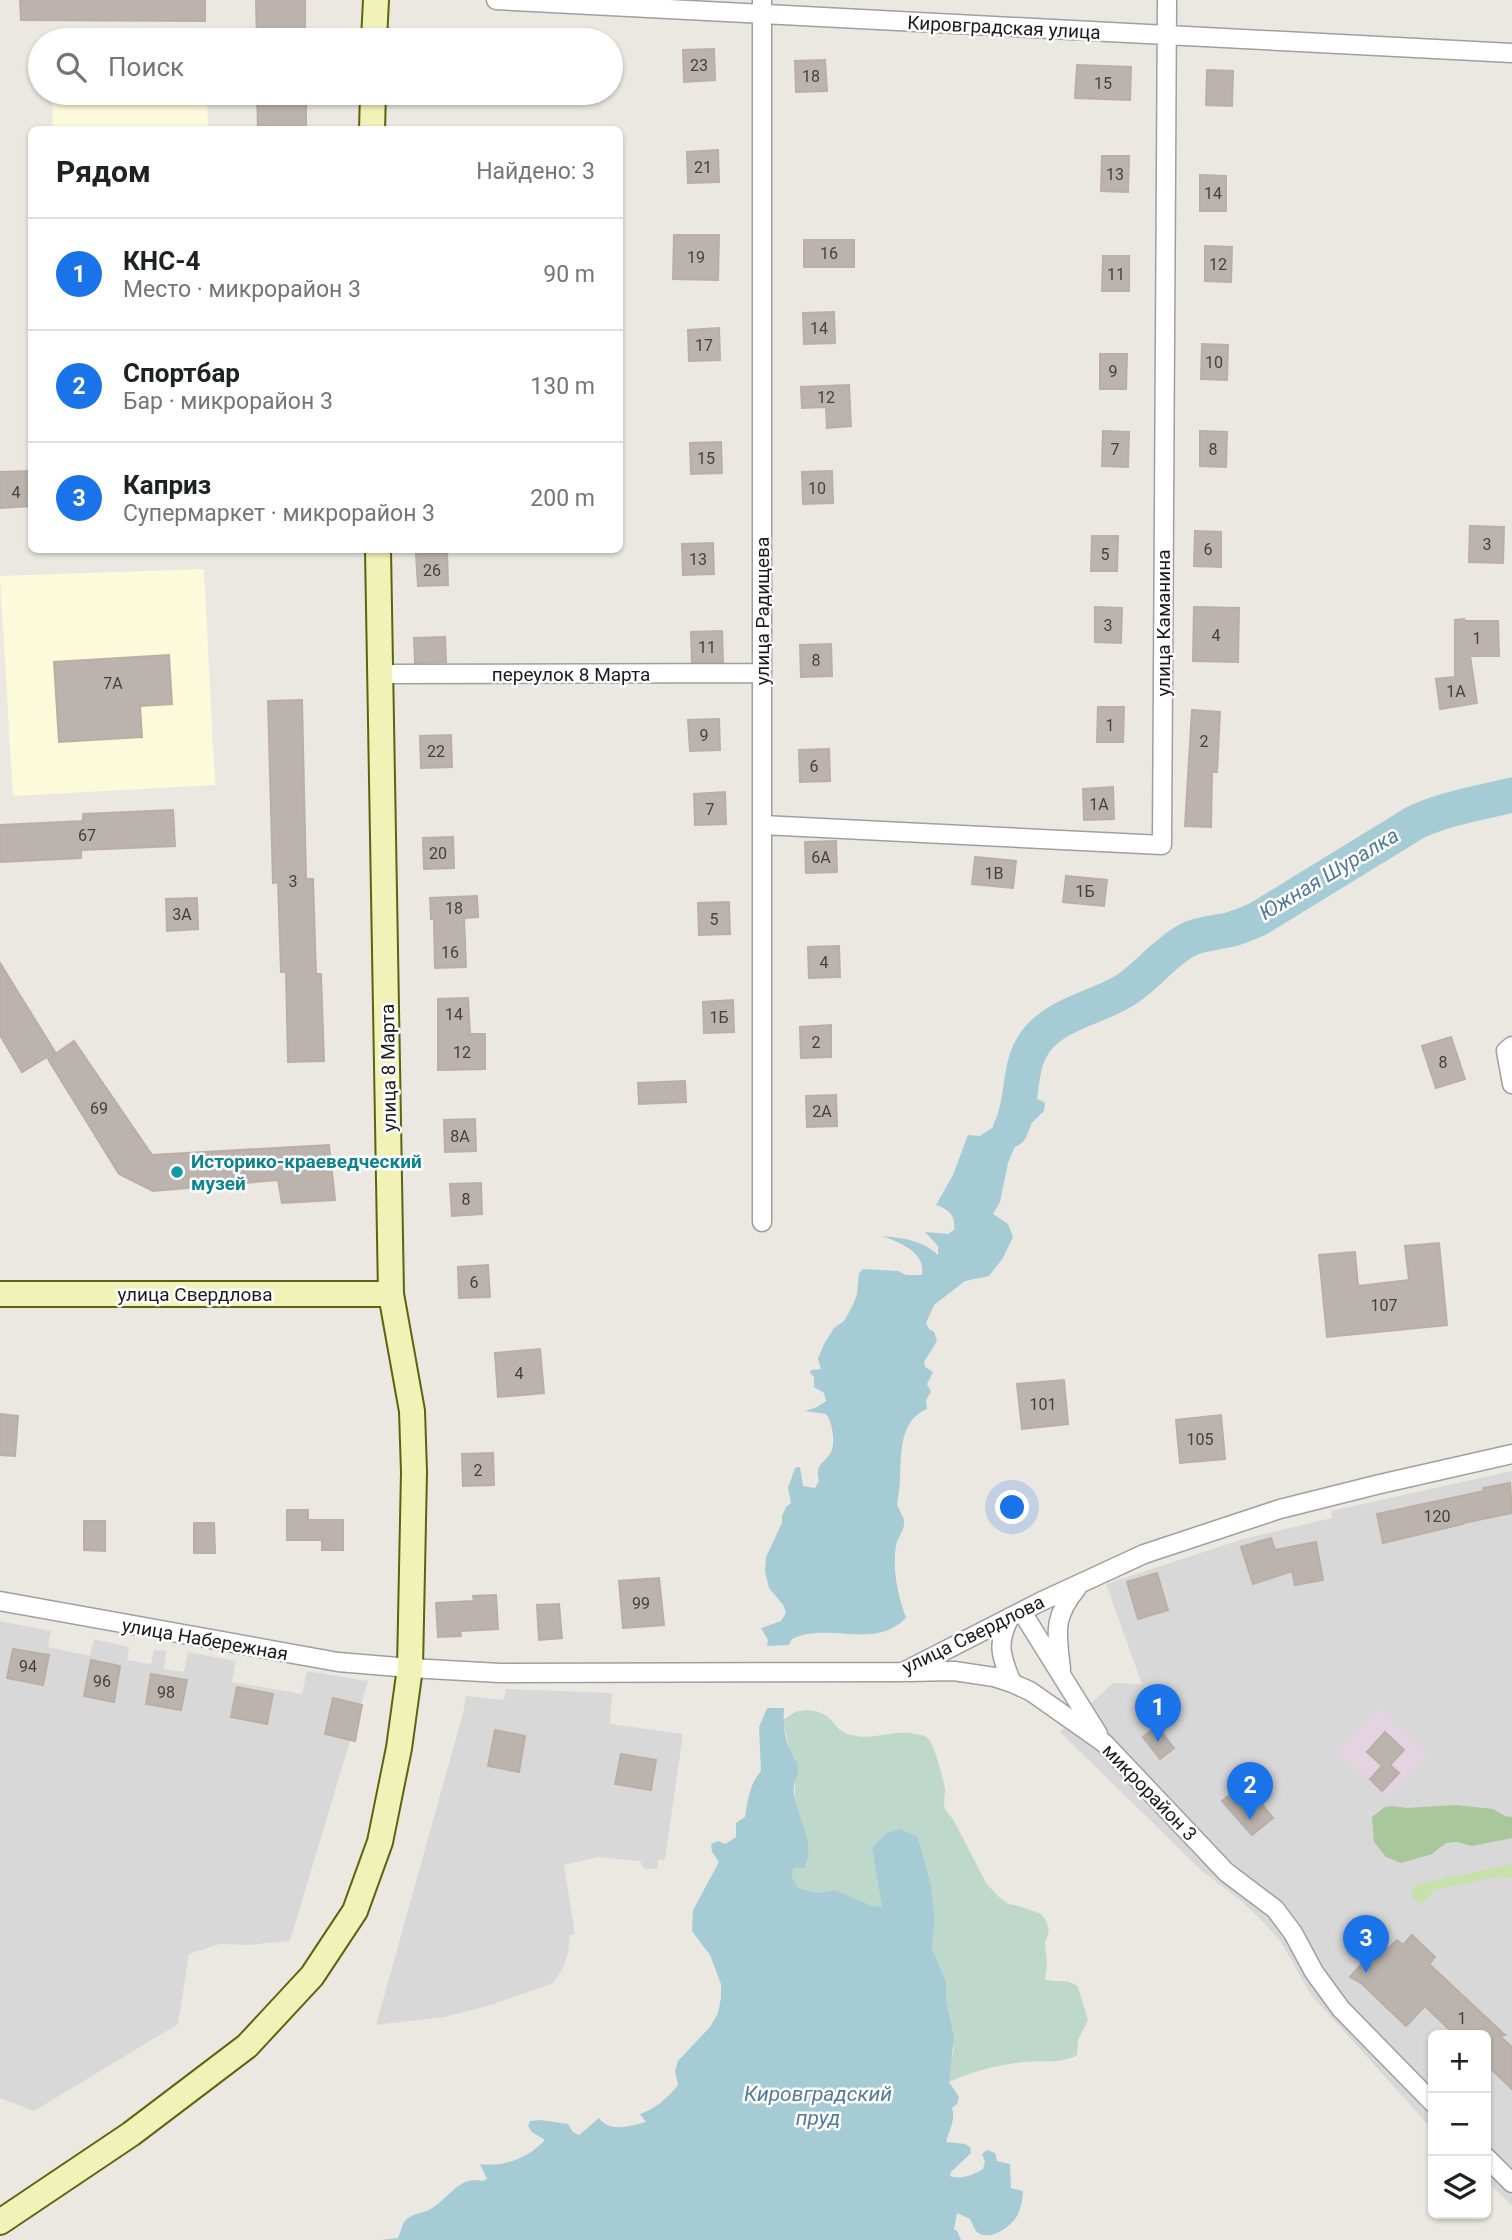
<!DOCTYPE html>
<html lang="ru">
<meta charset="utf-8">
<style>
body{margin:0;font-family:Roboto,sans-serif;background:#f6f6f6;color:#202124}
.controls{position:absolute;right:21px;bottom:21px;display:grid;overflow:hidden;border-radius:10px;box-shadow:0 2px 5px #0004}
.controls button{width:63px;height:63px;display:grid;place-items:center;padding:0;border:0;border-bottom:2px solid #e0e0e0;background:#fff;color:#202124;font:35px sans-serif}
.you{position:absolute;left:1013px;top:1508px;width:24px;height:24px;margin:-18px;border:5px solid #fff;border-radius:50%;background:#1a73e8;box-shadow:0 0 0 10px #1a73e833}
.badge{display:grid;place-items:center;width:46px;height:46px;border-radius:50%;background:#1a73e8;color:#fff;font-size:23px;font-weight:700}
.pin{position:absolute;translate:-50% -58px;filter:drop-shadow(0 2px 4px #0008)}
.pin::after{content:'';position:absolute;top:37px;width:24px;height:21px;background:inherit;clip-path:polygon(0 0,100% 0,50% 100%)}
.list{margin:0;padding:0;list-style:none}
h2{display:flex;justify-content:space-between;align-items:center;height:91px;margin:0;padding:0 28px;font-size:30px}
h2 small{font-size:23px;font-weight:400;color:#757577}
.list li{display:grid;grid-template-columns:46px 1fr auto;gap:21px;align-items:center;box-sizing:border-box;height:112px;padding:0 28px;border-top:2px solid #e0e0e0}
.list b{display:block;font-size:26px;white-space:nowrap}
.list p{margin:0;font-size:23px;white-space:nowrap;color:#757577}
.list em{font-size:23px;font-style:normal;color:#757577}
.icon{flex:none;width:38px;height:38px;fill:none;stroke:currentColor;stroke-width:2;stroke-linecap:round;stroke-linejoin:round}
.map{position:relative;flex:none;width:1512px;height:2240px;overflow:hidden}
.search{position:absolute;background:#fff;box-shadow:0 2px 5px #0004;left:28px;top:28px;width:595px;height:77px;display:flex;align-items:center;gap:18px;box-sizing:border-box;padding:0 24px;border-radius:38px;color:#757577;font-size:26px}
.panel{position:absolute;background:#fff;box-shadow:0 2px 5px #0004;left:28px;top:126px;width:595px;height:427px;border-radius:10px}
.map>svg:first-child{display:block}
.residential{fill:#d9d8d8}
.industrial{fill:#e4d3e1}
.education{fill:#fbfada}
.grass{fill:#c7e1ab}
.forest{fill:#a8c79a}
.wetland{fill:#bfd8cc}
.water{fill:#a5cbd5}
.lines{fill:none;stroke-linecap:round;stroke-linejoin:round}
.river{stroke:#a5cbd5;stroke-width:35}
.building{fill:#bbb3ae;stroke:#bbaea5;stroke-width:2}
.street-casing{stroke:#9f9f9f;stroke-width:21}
.secondary-casing{stroke:#5d640f;stroke-width:28}
.street{stroke:#fff;stroke-width:18}
.secondary{stroke:#f0f2b8;stroke-width:24}
.culture-dot{fill:#0f9aa8;stroke:#fff;stroke-width:2.5}
.labels{text-anchor:middle;stroke-width:5;stroke-linejoin:round;paint-order:stroke}
.number-label{font-size:16px;fill:#434140}
.street-label{font-size:19px;fill:#1b1b1b;stroke:#fff}
.culture-label{font-size:19px;font-weight:bold;fill:#0d838f;stroke:#fff;text-anchor:start}
.water-label{font-size:21px;font-style:italic;fill:#527a9f;stroke:#fff}
</style>
<div class="map">
<svg width="1512" height="2240" viewBox="0 0 1512 2240">
<rect width="100%" height="100%" fill="#ebe8e1"/>
<path class="residential" d="M1512,1471v735l-26,-26v-145h-53v95l-122,-135 -30,-53 -17,-19 -24,-23 -39,-30 -141,-138 53,-49 29,1 -36,-100 137,-45 89,-21 -1,-7z
M0,1621l51,10 -3,16 42,9 4,-17 35,8 -2,13 24,4 3,-14 12,1 -2,18 20,3 4,-20 48,9 -4,21 70,12 5,-23 61,10 -78,260 -40,4 -30,-1 -31,10 -11,70 -144,87 -34,-13z
M506,1689l106,4 -2,31 73,10 -18,125 -7,1v9h-14l-4,-8 -42,-4 -34,8 11,69 -5,1 -2,19 -5,14 -10,15 -65,23 -44,11 -68,8 87,-312 3,-17 38,4z"/>
<path class="industrial" d="M1379,1707l48,47 -39,42 -50,-45z"/>
<path class="education" d="M52,93h155l1,36h-155z
M204,569l11,216 -202,11 -13,-220z"/>
<path class="grass" d="M1512,1864v14l-17,-1 -61,13 -10,12c-8,0 -13,-4 -12,-11l5,-6z"/>
<path class="forest" d="M1456,1805l37,4 12,7 7,1v21l-40,8 -15,-4 -11,1 -14,11 -31,9 -15,-6 -12,-15 -2,-25 13,-10 7,-1 15,2z"/>
<path class="wetland" d="M805,1710c32,1 25,20 46,25 21,6 43,-6 65,-1 6,1 11,2 14,7 5,7 14,39 15,48 0,5 -1,11 -1,16 1,6 5,9 9,14l33,64 12,13 10,8 11,2 22,8 5,6 3,11 -4,12 2,20 -2,16c12,5 22,-2 33,8l10,33 -10,20 -1,15c-14,9 -37,5 -54,7 -25,3 -51,9 -74,20v-16l5,-16 -8,-49v-20l-14,-33 3,-28 -4,-35 -13,-48 -46,11 11,60 -10,-2 -38,-16 -18,3 -19,-5 -6,-11 4,-119 -6,-6 -7,-32 12,-8z"/>
<path class="water" d="M1023,1084l8,20 7,-5 7,4 -1,8 -24,23 -12,29 -8,39 -7,12 15,10 5,13 -10,21 -14,18 -24,5 -31,24 -8,18 3,6 5,3 3,9 -13,21 1,5 8,5 -6,12 4,8 -5,8 1,9c-36,15 -22,66 -30,95 2,8 8,12 7,21 -1,8 -7,13 -8,21 -4,23 2,50 10,72 -33,33 -76,3 -114,21l-3,6 -22,1 1,-6 -7,-12 20,-7 5,-8 -2,-7 -15,-18 -4,-16 1,-15 16,-34v-7l4,-9 5,-4 -3,-15 7,-20 5,-1 3,19 12,2 4,-7c-4,-19 5,-16 12,-29 5,-9 1,-31 -5,-38l-21,-3 12,-4 9,-6 -2,-8 -10,-6v-10l-4,-4 1,-3 10,-1 -3,-10 6,-15 10,-16 10,-7 9,-16 4,-11 2,-21 4,-4 35,2 8,4h16c4,-23 -23,-33 -40,-39 21,2 40,4 56,19v-9l-13,-14 23,2 6,-4c2,-14 -5,-21 -18,-25l17,-30 15,-40 12,1c9,-7 21,-12 28,-21 7,-10 6,-23 15,-31z
M767,1708h17c-1,13 0,29 6,42 3,7 9,11 8,19 0,8 -6,14 -4,26 4,25 23,48 10,73h-11l-1,9 6,11 19,5 18,-3 38,16 9,1 -10,-59 13,-14 15,-5 18,8 13,48 4,35 -3,28 14,33v20l8,36 -5,45 10,15 -2,7 -5,4c4,11 -3,23 -6,34l19,2 5,3 1,6 -20,19 -1,4c11,4 23,-1 33,-7l2,-7 -3,-8 5,-4 8,3 2,8 13,3 1,24 12,3c0,7 -2,16 -5,23 -5,11 -25,26 -38,20 -6,-3 -7,-10 -10,-15l-13,-6 -3,16 3,2 4,9h-580l17,-2c2,-5 4,-12 6,-16 7,-9 17,-8 25,-12 18,-9 30,-35 53,-29l5,-2 -7,-15c25,3 48,-6 65,-24l-13,-8 -4,-6 2,-5 10,-1 28,4 5,8 6,3 20,-17c10,15 31,8 47,4l-6,-8c15,-5 28,-16 38,-29l-3,-14 3,-10 32,-34 8,-14 3,-15v-14l-11,-29 -18,-24 1,-21 26,-48 -7,-10 -1,-8 7,-3 7,3 11,-7v-14l9,-6c3,-17 4,-32 16,-46l-2,-44z"/>
<g class="lines">
<path class="river" d="M1010,1130c14,-28 8,-60 22,-83 20,-34 65,-38 95,-58 21,-14 37,-36 59,-48 12,-7 28,-8 42,-11 10,-2 20,-7 30,-11l158,-97c30,-14 64,-19 96,-27"/>
</g>
<path class="building" d="M20,0h185v21l-184,-1z
M256,0h49v40h-48z
M714,49l1,31 -31,2 -1,-32z
M825,60l2,31 -31,1 -1,-31z
M1077,65l54,2 -1,33 -55,-2z
M1207,70l26,1 -1,35 -26,-1z
M257,93h49v37h-48z
M718,150l1,32 -31,1 -1,-31z
M1102,156h27l-1,36 -27,-1z
M1200,175l26,1v35h-26z
M674,235h45l-1,45 -45,-1z
M804,240h50v27h-50z
M1205,246l27,1 -1,35 -26,-1z
M1103,256h26v35h-27z
M834,312l1,31 -31,1 -1,-31z
M719,328l1,32 -31,1 -1,-31z
M1202,344l26,1 -1,35 -26,-1z
M1100,354h27l-1,35h-26z
M849,385l2,41 -24,2 -1,-21 -24,1 -1,-21z
M1103,431l26,1 -1,35 -26,-1z
M1200,431l27,1 -1,35 -26,-1z
M721,442l1,31 -31,1 -1,-31z
M32,471v35l-32,2v-36z
M832,471l1,32 -30,1 -1,-32z
M1470,526l34,1 -1,36 -34,-1z
M1195,531l26,1v35l-27,-1z
M1092,536h26l-1,35h-26z
M713,543l1,31 -31,1 -1,-31z
M447,553l1,32 -30,1 -2,-32z
M1095,607l27,1 -1,35 -26,-1z
M1194,607l45,1 -1,54 -45,-1z
M1464,619l1,2h33l1,35h-29l7,47 -37,6 -4,-30 19,-2v-57z
M722,631l1,31h-31l-1,-30z
M445,637l1,25 -31,1 -1,-25z
M831,644l1,32 -31,1 -1,-32z
M169,655l3,49 -32,2 2,31 -83,5 -5,-80z
M302,700l4,179h7l3,95h5l3,87 -36,1 -2,-90h-5l-3,-90 -5,1 -5,-182z
M1098,707h26l-1,35h-26z
M1192,710l28,2 -3,60h-5l-1,55 -26,-1z
M719,719l1,31 -30,1 -2,-31z
M451,735l1,32 -31,1 -1,-32z
M829,749l1,32 -30,1 -1,-32z
M1113,787l1,32 -30,1 -1,-31z
M725,792l1,32 -31,1 -1,-31z
M173,810l2,36 -94,4v8l-81,4v-37l83,-4v-7z
M453,837l1,31 -30,1 -1,-31z
M836,841l1,31 -31,1 -1,-31z
M975,857l41,4 -3,27 -41,-4z
M1066,876l41,4 -3,26 -41,-4z
M477,896l1,21 -14,1 2,49 -31,1 -1,-49h-3l-1,-21z
M197,898l1,31 -31,2 -1,-32z
M729,902l1,32 -31,1 -1,-32z
M839,946l1,31 -31,1 -1,-31z
M0,963l55,89 -33,20 -22,-37z
M468,998l2,36h15v35l-47,1v-71z
M733,1000l1,32 -30,1 -1,-31z
M831,1025v32l-30,1 -1,-31z
M1451,1037l14,42 -29,9 -14,-42z
M74,1041l78,114 177,-10 6,55 -53,3 -4,-23 -125,11 -34,-17 -71,-115z
M685,1081l1,21 -47,2 -1,-21z
M836,1095l1,31 -30,1 -1,-31z
M475,1119l1,32 -31,1 -1,-32z
M481,1183l1,31 -30,2 -2,-32z
M1439,1243l8,82 -120,12 -8,-82 36,-3 3,34 51,-6 -4,-34z
M488,1265l2,32 -31,1 -1,-31z
M540,1349l4,44 -46,4 -3,-44z
M1064,1380l4,44 -46,5 -5,-45z
M0,1414l18,2 -3,40 -15,-1z
M1221,1415l4,44 -45,4 -4,-43z
M493,1453l1,32 -31,1 -1,-32z
M1510,1483l2,30 -49,10v1l-80,19 -6,-29 107,-23 -1,-3z
M287,1510h21v10h35v30h-21v-10h-35z
M84,1521h21v30l-21,-1z
M194,1523h20l1,30h-21z
M1271,1538l4,12 41,-8 7,38 -28,5 -3,-14 -39,13 -12,-37z
M1157,1573l11,37 -30,9 -11,-37z
M659,1578l5,47 -41,3 -4,-47z
M496,1595l2,34 -38,2 1,5 -23,1 -2,-34 38,-2 -1,-5z
M559,1604l3,34 -23,2 -2,-35z
M13,1649l36,6 -6,30 -36,-7z
M91,1660l29,6 -6,36 -30,-6z
M151,1674l36,6 -6,30 -35,-6z
M237,1687l36,7 -6,30 -36,-7z
M333,1698l29,7 -7,36 -30,-7z
M1157,1726l17,22 -14,11 -17,-22z
M495,1730l30,6 -6,36 -31,-6z
M1385,1732l19,18 -14,15 9,8 -17,18 -12,-12 12,-13 -15,-14z
M621,1754l35,6 -5,30 -36,-6z
M1249,1779l10,12 -5,4 19,23 -21,17 -30,-34z
M1412,1935l23,22 -6,7 76,71h-6l13,12v42l-26,-25v-29h-31l-30,-29 -19,20 -45,-43 -11,-6 31,-34 7,6 9,-9 6,5z"/>
<g class="lines">
<defs>
<path id="street" d="M496,0l1016,53
M380,674l382,-1
M762,825l400,20 5,-845
M1512,1046l-6,5 6,33
M762,1222v-1222
M0,1601l338,61 72,6 90,5 403,-1 137,-70 104,-48 136,-45 100,-25 132,-30
M1022,1612l76,122
M1010,1617c-14,26 -9,40 2,66
M1061,1669c-4,-36 -9,-51 16,-81
M908,1672l46,-1 40,6 18,6 18,8 74,52 122,129 49,37 18,24 21,39 27,37 92,94
M1486,2157l26,26"/>
<path id="secondary" d="M374,40l2,-40
M372,130l1,-37
M0,1294h391
M0,2222l131,-88 116,-88 65,-70 43,-65 25,-69 19,-94 11,-80 4,-196 -2,-61 -21,-117 -13,-744"/>
</defs>
<use href="#street" class="street-casing"/>
<use href="#secondary" class="secondary-casing"/>
<use href="#street" class="street"/>
<use href="#secondary" class="secondary"/>
</g>
<circle class="culture-dot" cx="177" cy="1172" r="7"/>
<g class="labels">
<g class="number-label">
<text x="699" y="71">23</text>
<text x="811" y="82">18</text>
<text x="1103" y="89">15</text>
<text x="703" y="173">21</text>
<text x="1115" y="180">13</text>
<text x="1213" y="199">14</text>
<text x="829" y="259">16</text>
<text x="696" y="263">19</text>
<text x="1218" y="270">12</text>
<text x="1116" y="280">11</text>
<text x="819" y="334">14</text>
<text x="704" y="351">17</text>
<text x="1214" y="368">10</text>
<text x="1113" y="377">9</text>
<text x="826" y="403">12</text>
<text x="1115" y="455">7</text>
<text x="1213" y="455">8</text>
<text x="706" y="464">15</text>
<text x="817" y="494">10</text>
<text x="16" y="498">4</text>
<text x="1487" y="550">3</text>
<text x="1208" y="555">6</text>
<text x="1105" y="560">5</text>
<text x="698" y="565">13</text>
<text x="432" y="576">26</text>
<text x="1108" y="631">3</text>
<text x="1216" y="641">4</text>
<text x="1477" y="644">1</text>
<text x="707" y="653">11</text>
<text x="816" y="666">8</text>
<text x="113" y="689">7А</text>
<text x="1456" y="697">1А</text>
<text x="1110" y="731">1</text>
<text x="704" y="741">9</text>
<text x="1204" y="747">2</text>
<text x="436" y="757">22</text>
<text x="814" y="772">6</text>
<text x="1099" y="810">1А</text>
<text x="710" y="815">7</text>
<text x="87" y="841">67</text>
<text x="438" y="859">20</text>
<text x="821" y="863">6А</text>
<text x="994" y="879">1В</text>
<text x="293" y="887">3</text>
<text x="1085" y="897">1Б</text>
<text x="454" y="914">18</text>
<text x="182" y="920">3А</text>
<text x="714" y="925">5</text>
<text x="450" y="958">16</text>
<text x="824" y="968">4</text>
<text x="454" y="1020">14</text>
<text x="719" y="1023">1Б</text>
<text x="816" y="1048">2</text>
<text x="462" y="1058">12</text>
<text x="1443" y="1068">8</text>
<text x="99" y="1114">69</text>
<text x="822" y="1117">2А</text>
<text x="460" y="1142">8А</text>
<text x="466" y="1205">8</text>
<text x="474" y="1288">6</text>
<text x="1384" y="1311">107</text>
<text x="519" y="1379">4</text>
<text x="1043" y="1410">101</text>
<text x="1200" y="1445">105</text>
<text x="478" y="1476">2</text>
<text x="1437" y="1522">120</text>
<text x="641" y="1609">99</text>
<text x="28" y="1672">94</text>
<text x="102" y="1687">96</text>
<text x="166" y="1698">98</text>
<text x="1462" y="2024">1</text>
</g>
<g class="street-label">
<text transform="translate(1004 27) rotate(3)" y="7">Кировградская улица</text>
<text transform="translate(762 611) rotate(-90)" y="7">улица Радищева</text>
<text transform="translate(1163 623) rotate(-90)" y="7">улица Каманина</text>
<text x="571" y="681">переулок 8 Марта</text>
<text transform="translate(388 1068) rotate(-91)" y="7">улица 8 Марта</text>
<text x="195" y="1301">улица Свердлова</text>
<text transform="translate(973 1634) rotate(-26)" y="7">улица Свердлова</text>
<text transform="translate(205 1639) rotate(10)" y="7">улица Набережная</text>
<text transform="translate(1150 1792) rotate(46)" y="7">микрорайон 3</text>
</g>
<g class="culture-label">
<text x="191" y="1168">Историко-краеведческий<tspan x="191" dy="22">музей</tspan></text>
</g>
<g class="water-label">
<text transform="translate(1329 874) rotate(-31)" y="7">Южная Шуралка</text>
<text x="818" y="2101">Кировградский<tspan x="818" dy="24">пруд</tspan></text>
</g>
</g>
</svg>
<div class="controls">
<button>+</button>
<button>−</button>
<button><svg class="icon" aria-label="layers" viewBox="0 0 24 24"><path d="M12 4l9 5-9 5-9-5zM3 14l9 5 9-5"/></svg></button>
</div>
<div class="you"></div>
<div class="pin badge" style="left:1158px;top:1742px">1</div>
<div class="pin badge" style="left:1250px;top:1820px">2</div>
<div class="pin badge" style="left:1366px;top:1973px">3</div>
<div class="search"><svg class="icon" aria-label="search" viewBox="0 0 24 24"><circle cx="10" cy="10" r="6"/><path d="M15 15l6 6"/></svg>Поиск</div>
<section class="panel">
<h2>Рядом<small>Найдено: 3</small></h2>
<ul class="list">
<li><span class="badge">1</span><div><b>КНС-4</b><p>Место · микрорайон 3</p></div><em>90 m</em></li>
<li><span class="badge">2</span><div><b>Спортбар</b><p>Бар · микрорайон 3</p></div><em>130 m</em></li>
<li><span class="badge">3</span><div><b>Каприз</b><p>Супермаркет · микрорайон 3</p></div><em>200 m</em></li>
</ul>
</section>
</div>
